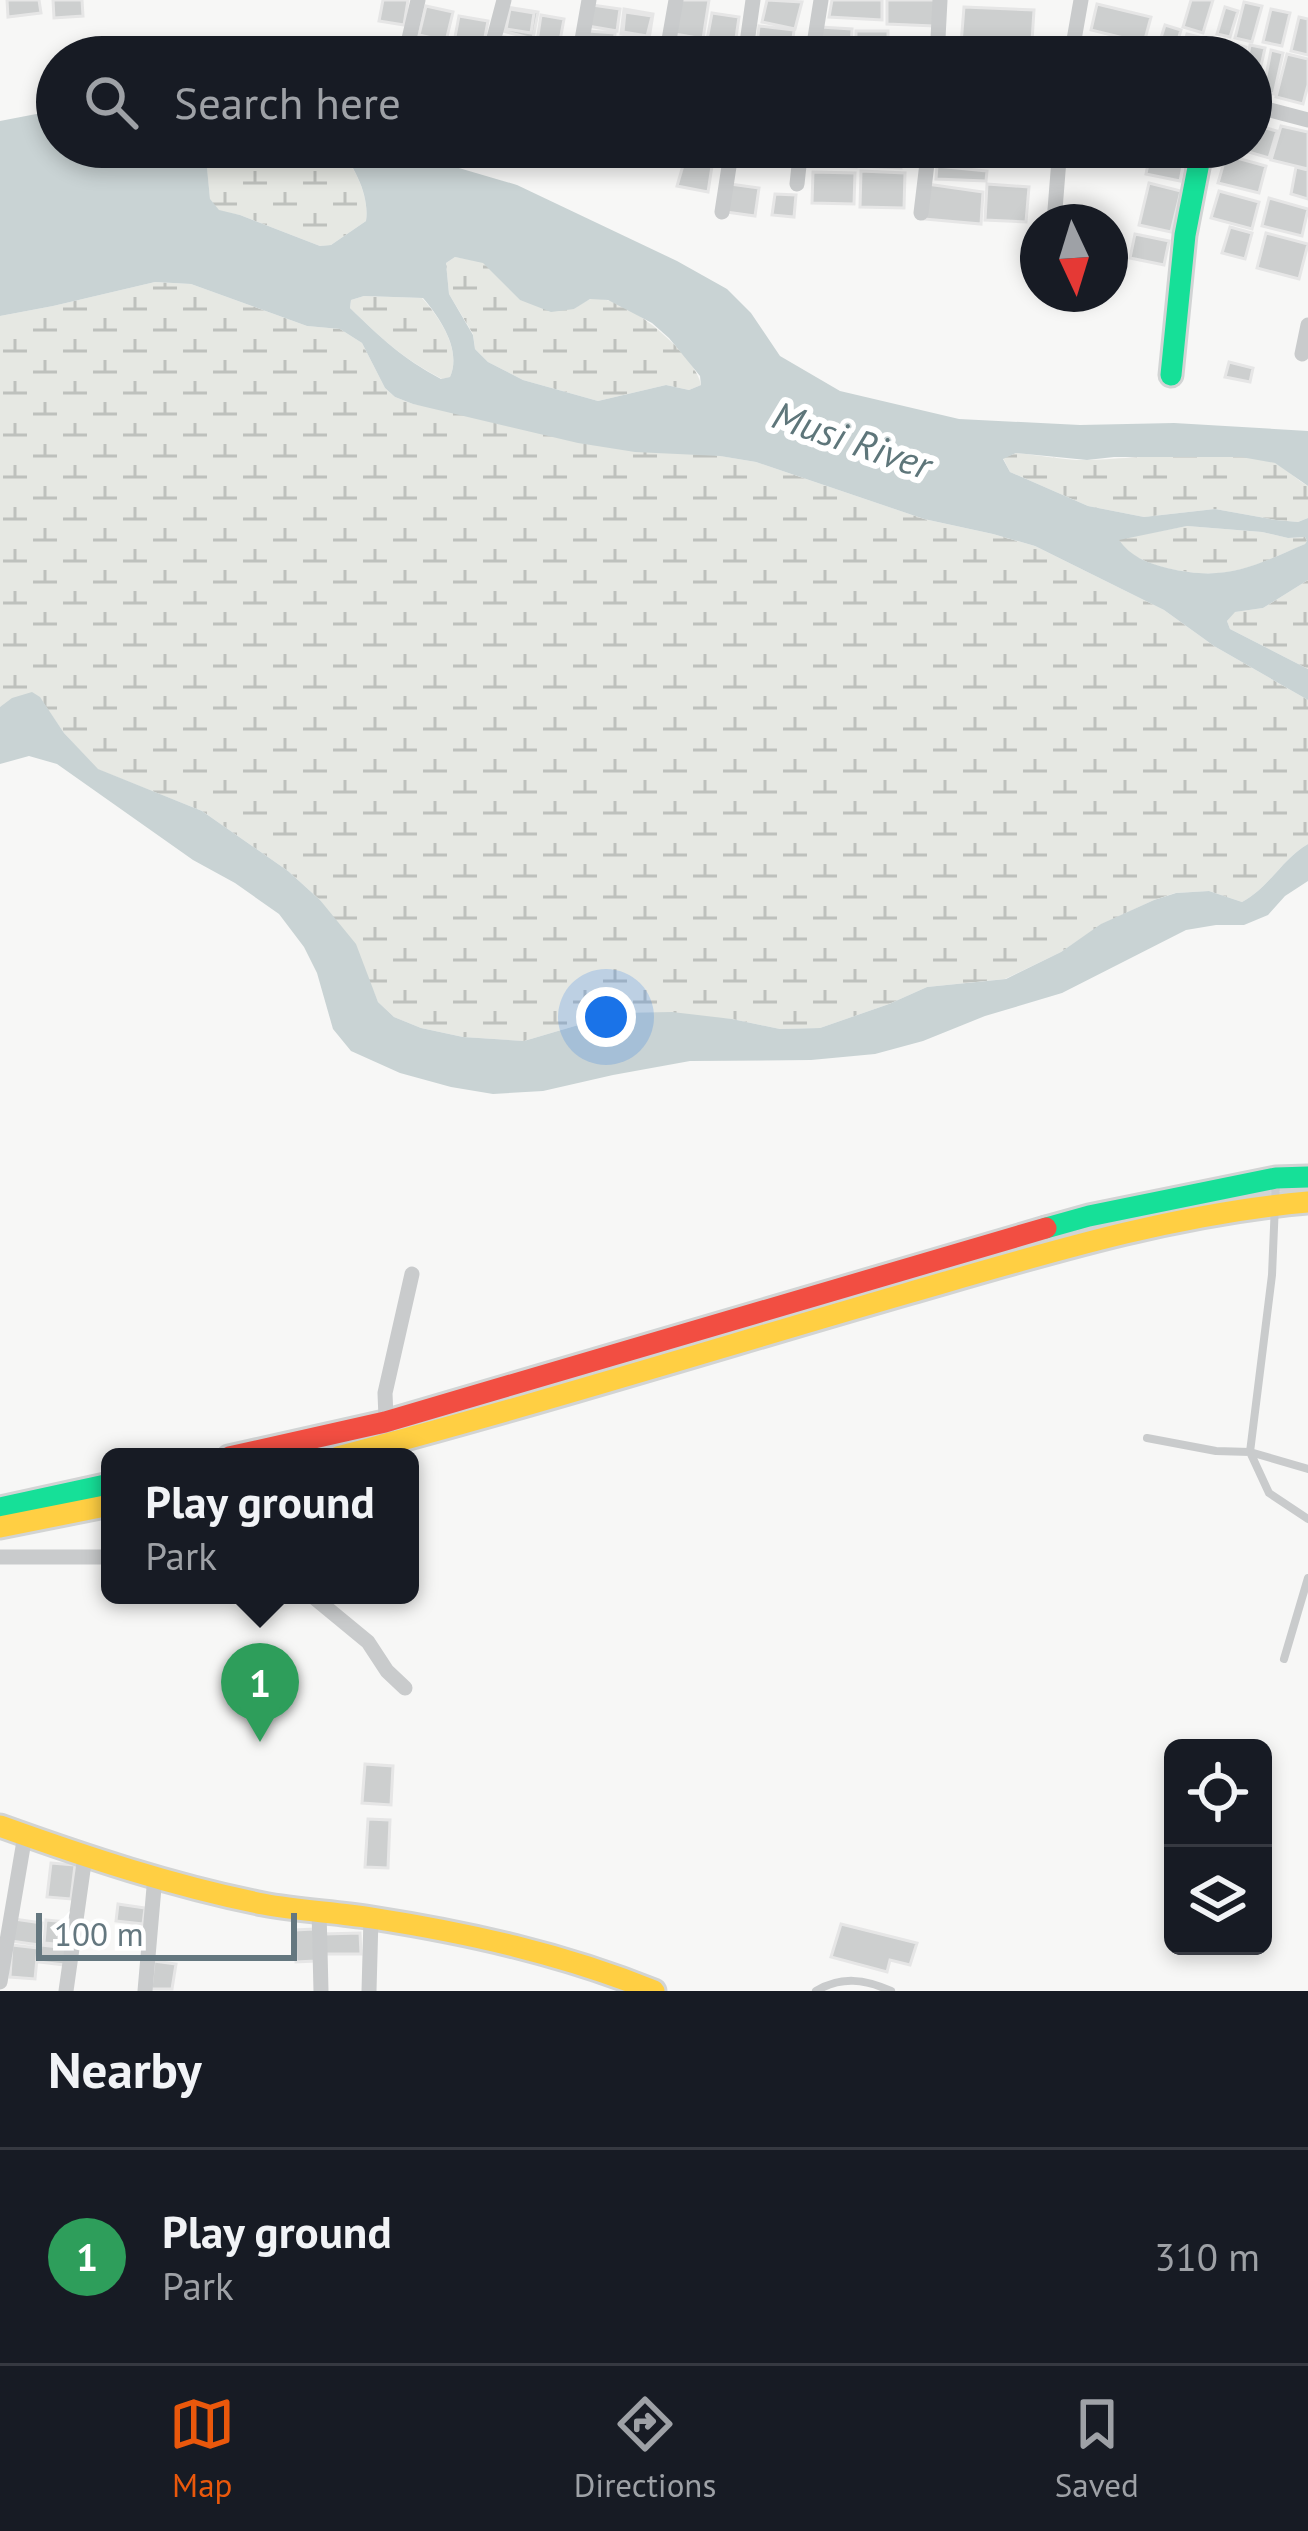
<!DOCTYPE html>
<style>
body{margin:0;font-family:"PT Sans",sans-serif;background:#242831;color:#f1f3f6}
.controls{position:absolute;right:36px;bottom:36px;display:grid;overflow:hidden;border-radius:18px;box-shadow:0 6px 18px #0003}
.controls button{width:108px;height:108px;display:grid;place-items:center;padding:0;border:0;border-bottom:3px solid #363941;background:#171b24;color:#f1f3f6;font:60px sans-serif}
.compass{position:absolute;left:1020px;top:204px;width:108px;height:108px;border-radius:50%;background:#171b24;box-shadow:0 6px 18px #0003;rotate:176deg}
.scale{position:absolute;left:36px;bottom:30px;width:261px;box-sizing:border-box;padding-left:12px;border:6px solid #64777f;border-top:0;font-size:33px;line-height:42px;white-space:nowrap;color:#64777f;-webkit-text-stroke:9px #fff;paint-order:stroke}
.you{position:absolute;left:606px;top:1017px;width:42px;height:42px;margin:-30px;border:9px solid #fff;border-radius:50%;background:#1a73e8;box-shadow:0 0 0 18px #1a73e833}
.badge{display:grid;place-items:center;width:78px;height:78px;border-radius:50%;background:#ea580c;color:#fff;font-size:39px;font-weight:700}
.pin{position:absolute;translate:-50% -99px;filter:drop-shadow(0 3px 6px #0008)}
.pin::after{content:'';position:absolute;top:63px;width:42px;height:36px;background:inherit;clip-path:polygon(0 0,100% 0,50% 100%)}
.popup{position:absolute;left:101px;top:1448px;width:318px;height:156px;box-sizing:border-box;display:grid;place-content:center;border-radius:18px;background:#171b24;filter:drop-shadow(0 3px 9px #0005);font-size:39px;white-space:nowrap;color:#9ea1a6}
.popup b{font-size:45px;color:#f1f3f6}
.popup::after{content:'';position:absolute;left:50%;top:100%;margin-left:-24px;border:24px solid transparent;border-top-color:#171b24}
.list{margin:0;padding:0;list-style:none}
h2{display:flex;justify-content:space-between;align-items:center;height:156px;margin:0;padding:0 48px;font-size:51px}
h2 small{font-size:39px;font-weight:400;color:#9ea1a6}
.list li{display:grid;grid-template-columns:78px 1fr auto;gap:36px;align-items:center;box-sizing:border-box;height:216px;padding:0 48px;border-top:3px solid #363941}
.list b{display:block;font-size:45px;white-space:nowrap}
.list p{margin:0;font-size:39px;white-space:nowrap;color:#9ea1a6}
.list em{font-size:39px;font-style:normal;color:#9ea1a6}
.icon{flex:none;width:66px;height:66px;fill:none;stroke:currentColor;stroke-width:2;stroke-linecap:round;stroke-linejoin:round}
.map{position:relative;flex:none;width:1308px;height:1991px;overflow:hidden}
.search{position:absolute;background:#171b24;box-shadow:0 6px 18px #0003;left:36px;right:36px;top:36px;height:132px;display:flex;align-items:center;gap:30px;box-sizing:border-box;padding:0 42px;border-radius:66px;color:#9ea1a6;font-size:45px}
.sheet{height:372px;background:#171b24}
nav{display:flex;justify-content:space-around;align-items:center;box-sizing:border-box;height:168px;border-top:3px solid #363941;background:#171b24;font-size:33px;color:#9ea1a6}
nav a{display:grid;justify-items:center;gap:6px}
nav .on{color:#ea580c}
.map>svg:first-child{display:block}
.wetland{fill:url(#wetland-marsh)}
.water{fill:#c9d3d4;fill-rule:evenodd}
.building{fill:#cdcfcf;stroke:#e6e6e6;stroke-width:3}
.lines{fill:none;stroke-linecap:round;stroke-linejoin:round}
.fast-casing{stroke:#d2d4d4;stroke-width:27}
.slow-casing{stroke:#d2d4d4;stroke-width:27}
.jam-casing{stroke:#d2d4d4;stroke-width:27}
.lane{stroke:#c9cbcc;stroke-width:8}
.street{stroke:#c9cbcc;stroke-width:15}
.fast{stroke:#16e098;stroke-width:21}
.slow{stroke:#ffcf43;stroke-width:21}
.jam{stroke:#f24e42;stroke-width:21}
.labels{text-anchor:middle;stroke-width:12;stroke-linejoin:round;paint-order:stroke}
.water-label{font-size:39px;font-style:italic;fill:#5e767a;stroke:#fff}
</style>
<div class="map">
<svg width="1308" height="1991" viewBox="0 0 1308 1991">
<defs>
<pattern id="wetland-marsh" width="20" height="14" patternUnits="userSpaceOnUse" patternTransform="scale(3)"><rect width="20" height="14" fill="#e6e8e3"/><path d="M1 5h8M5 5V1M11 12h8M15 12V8" fill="none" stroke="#bec1bd"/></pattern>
</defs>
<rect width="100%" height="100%" fill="#f7f7f6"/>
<path class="wetland" d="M205,147h134c15,20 31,49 27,74l-35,24 -11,1 -80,-31 -21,-4 -9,-11z
M455,257l28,5 37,38 54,9c3,-2 14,-10 17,-10 32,-7 106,57 110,86l-12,5 -23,-5 -68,16 -75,-21 -35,-18 -13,-13 -2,-15 -24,-40 -3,-31z
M155,282l36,2 116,42 33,3 22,14 23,45 10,9 18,7 343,58 168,57 69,15 42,12 129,64 50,36 94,54v144c-26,15 -39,44 -66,58l-33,-11 -34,2 -21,7 -52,24 -41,28 -56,27 -78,8 -38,17 -69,24 -40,1 -48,-10 -113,-6 -95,28 -61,-4 -42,-9 -27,-11 -16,-15 -10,-24 -48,-78 -32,-29 -86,-60 -105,-42 -33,-36 -24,-35 -40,9v-391l53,-10z
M364,296l58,2c18,20 40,52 28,79l-8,2c-40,-21 -60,-40 -92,-71l1,-8z
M1016,453c24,2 50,8 75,7 40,-2 154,-13 186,4 11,6 20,16 31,22v32l-10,4 -22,-2 -61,-11 -71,8 -56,-11 -78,-34 -7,-14z
M1187,526l75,6 26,6 17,-1 2,4 -2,3c-52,23 -81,38 -139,24 -19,-5 -38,-12 -48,-29z
M1308,580v89l-78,-40 -3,-8 7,-9 29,-4z"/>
<path class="water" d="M57,110v37h148l5,52 9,11 21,5 80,31 11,-1 35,-24c4,-25 -12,-55 -27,-74h32l22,7 42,7 82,24 160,76 50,28 24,24 29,43 60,35 119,28 121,6 94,-2 134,8v55l-33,-23 -34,-6h-127l-27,3 -71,-7 -13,6 7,13 78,34 56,11 71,-8 61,11 22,2 10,-4v62l-45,28 -28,4 -8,9 3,8 78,40v31l-94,-54 -50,-36 -129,-64 -42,-12 -69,-15 -168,-57 -36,-6 -85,-4 -57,-9 -165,-39 -18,-7 -10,-9 -23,-45 -22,-14 -33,-3 -116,-42 -36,-2 -102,24 -53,10v-195zM455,257l28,6 37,37 31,12 23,-3 16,-10 18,1 44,23 17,15 31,38 1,9 -12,5 -23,-5 -68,16 -75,-21 -35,-18 -13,-13 -2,-14 -24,-41 -3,-31zM364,296l59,2c17,20 39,52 27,79l-9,2c-39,-21 -59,-40 -91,-71l1,-8zM1187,526l75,6 26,6 17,-1 2,4 -2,3c-53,23 -80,38 -138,24 -20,-5 -37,-12 -48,-28z
M32,692l8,5 24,36 34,36 104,42 86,60 32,29 36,44 22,58 16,15 27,11 42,9 61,4 95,-28 53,-1 60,7 48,10 40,-1 69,-24 38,-17 79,-8 55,-27 40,-28 53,-24 22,-7 33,-2 33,11c27,-14 40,-43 66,-58v37l-23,15 -17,19 -24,10h-28l-30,5 -124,63 -77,23 -62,25 -48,13 -64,6 -121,1 -77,14 -70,16 -50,3 -42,-7 -51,-14 -49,-22 -18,-22 -16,-56 -13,-26 -25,-33 -44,-31 -42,-23 -136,-96 -28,-8 -29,8v-57l12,-9z"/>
<path class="building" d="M7,0h32l2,13 -33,4z
M53,0h29l1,16 -29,2z
M383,0h25l-4,25 -25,-4z
M681,0h28l-6,39 -28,-5z
M767,0l35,2 -7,27 -33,-7z
M832,0h50v20l-53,-3z
M887,0h48l-1,26 -47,-2z
M1191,0h22l-10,33 -20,-6z
M1244,2l18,4 -10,36 -17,-4z
M1097,4l54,13 -7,26 -53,-13z
M592,5l28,4 -3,22 -29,-5z
M426,6l27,6 -7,29 -27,-6z
M507,7l31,5 -5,27 -30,-8z
M964,7l70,3 -3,47h-71z
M1225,7l13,4 -8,26 -13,-3z
M510,9l24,4 -3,20 -25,-4z
M624,9l29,5 -4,25 -28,-5z
M1271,9l19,4 -8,33 -19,-4z
M625,12l27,4 -5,20 -24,-4z
M712,13l27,4 -4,28 -28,-5z
M541,15l23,4 -5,27 -22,-4z
M459,16l29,5 -4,21 -29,-5z
M1299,17l9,2v36l-17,-4z
M1165,25l16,5 -8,27h-18z
M759,26l35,4 -3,27 -35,-4z
M820,27l32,2 -1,21 -32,-2z
M588,31l27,2 -1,17 -28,-2z
M856,31h32v26h-32z
M1187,34l24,6 -4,17h-26z
M504,37l25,4 -2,16h-26z
M505,40l23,3 -2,14h-24z
M1218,40l28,7 -2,10h-30z
M1250,45l15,3 -10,45 -4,-1v-35h-3z
M1271,50l12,3 -9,41 -11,-2z
M1287,54l21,5v26l-5,19 -27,-7z
M1251,124l26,7 -8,27 -24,-7 1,-4h5z
M1281,126l27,6v37l-37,-9z
M762,147h30l-1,15 -30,-3z
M816,147h41l-1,20 -41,-2z
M864,147h38l-1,21 -38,-2z
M942,147h44l-1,19 -44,-2z
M1151,149l34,7 -5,25 -34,-7z
M1226,155l40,11 -7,27 -41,-10z
M684,162l28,4 -4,26 -31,-6z
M937,166l50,5 -1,10 -50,-2z
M1296,167l12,3v29l-17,-5z
M861,171l44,2 -1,35 -44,-1z
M813,172l42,1 -1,31 -42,-1z
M1149,183l32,8 -10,41 -32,-7z
M730,184l29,4 -4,28 -29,-4z
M927,184l56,8 -2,32 -57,-5z
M987,184l42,3 -3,35 -41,-2z
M1219,191l40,11 -7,27 -41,-11z
M775,194l21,1 -2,22 -22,-2z
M1269,198l39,11 -6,27 -40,-10z
M1230,227l22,6 -7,26 -23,-6z
M1266,233l42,11 -9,35 -42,-11z
M1135,234l34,7 -5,24 -34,-7z
M1229,362l24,6 -3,14 -25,-5z
M365,1764l28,2 -2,39 -29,-2z
M368,1819l22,1 -2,48 -23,-1z
M51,1863l24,2 -4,34 -24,-2z
M118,1904l27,4 -2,16 -27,-3z
M14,1919l28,4 -3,22 -28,-4z
M46,1920l22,2 -2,23 -22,-2z
M841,1924l76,19 -7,22 -20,-5 -3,12 -56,-15z
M314,1929l1,32 -19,1 -1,-32z
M360,1933l1,21h-37v-20z
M12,1945l26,3 -3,31 -25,-2z
M41,1945l26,3 -2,17 -26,-3z
M154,1961l22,3 -4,25h-21z"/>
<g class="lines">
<defs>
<path id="fast" d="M1171,375l14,-140 17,-88
M1046,1228l43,-12 187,-38 32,-1
M0,1508l110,-24"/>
<path id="slow" d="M338,1457c191,-50 380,-109 570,-164 132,-38 263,-79 400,-91
M0,1527l110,-22
M0,1826c86,31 173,60 263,78 36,7 72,8 109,14 96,15 191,36 282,73"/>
<path id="jam" d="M229,1457l156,-35 661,-194"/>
</defs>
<use href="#fast" class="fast-casing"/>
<use href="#slow" class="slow-casing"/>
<use href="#jam" class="jam-casing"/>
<path class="lane" d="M1276,1180l-4,95 -22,177 19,41 39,26
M1147,1438l69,13 34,1 58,17
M1284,1659l24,-81
M816,1991c25,-15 49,-12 75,0"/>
<path class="street" d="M409,39l9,-39
M489,57l15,-57
M579,57l10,-57
M666,57l10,-57
M745,57l8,-57
M812,57l9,-57
M937,57l3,-57
M1071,57l10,-57
M1251,105l57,15
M650,150v-3
M797,184l4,-37
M722,212l10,-65
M921,213l8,-66
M1054,222l6,-75
M1302,354l6,-29
M387,1444l-2,-51 27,-119
M0,1557h110
M311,1595l57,47 19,29 18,17
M319,1910l2,81
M0,1982l25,-147
M66,1991l19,-135
M145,1991l10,-115
M369,1991l2,-73"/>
<use href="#fast" class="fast"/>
<use href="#slow" class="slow"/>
<use href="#jam" class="jam"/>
</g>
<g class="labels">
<g class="water-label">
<text transform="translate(852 440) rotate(19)" y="14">Musi River</text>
</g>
</g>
</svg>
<div class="controls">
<button><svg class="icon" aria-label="locate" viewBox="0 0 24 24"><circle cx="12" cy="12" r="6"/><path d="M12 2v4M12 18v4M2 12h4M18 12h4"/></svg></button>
<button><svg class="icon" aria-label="layers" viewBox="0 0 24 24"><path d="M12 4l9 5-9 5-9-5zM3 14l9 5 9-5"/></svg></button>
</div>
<svg class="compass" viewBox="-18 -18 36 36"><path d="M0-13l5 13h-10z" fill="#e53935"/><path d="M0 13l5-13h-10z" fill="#9ea1a6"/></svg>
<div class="scale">100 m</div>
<div class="you"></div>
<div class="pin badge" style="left:260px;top:1742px;background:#2e9e5b">1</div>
<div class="popup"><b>Play ground</b>Park</div>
<div class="search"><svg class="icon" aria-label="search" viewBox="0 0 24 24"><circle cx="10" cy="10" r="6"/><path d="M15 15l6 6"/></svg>Search here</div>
</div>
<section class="sheet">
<h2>Nearby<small></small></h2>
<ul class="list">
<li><span class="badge" style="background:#2e9e5b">1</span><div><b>Play ground</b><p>Park</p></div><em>310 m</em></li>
</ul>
</section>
<nav>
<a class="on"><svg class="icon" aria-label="map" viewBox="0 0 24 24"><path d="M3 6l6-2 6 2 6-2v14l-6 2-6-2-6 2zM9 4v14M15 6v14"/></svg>Map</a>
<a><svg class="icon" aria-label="directions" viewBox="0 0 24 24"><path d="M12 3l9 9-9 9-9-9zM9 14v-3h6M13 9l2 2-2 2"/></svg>Directions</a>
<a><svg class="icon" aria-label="saved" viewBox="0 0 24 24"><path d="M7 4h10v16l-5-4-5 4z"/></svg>Saved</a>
</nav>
